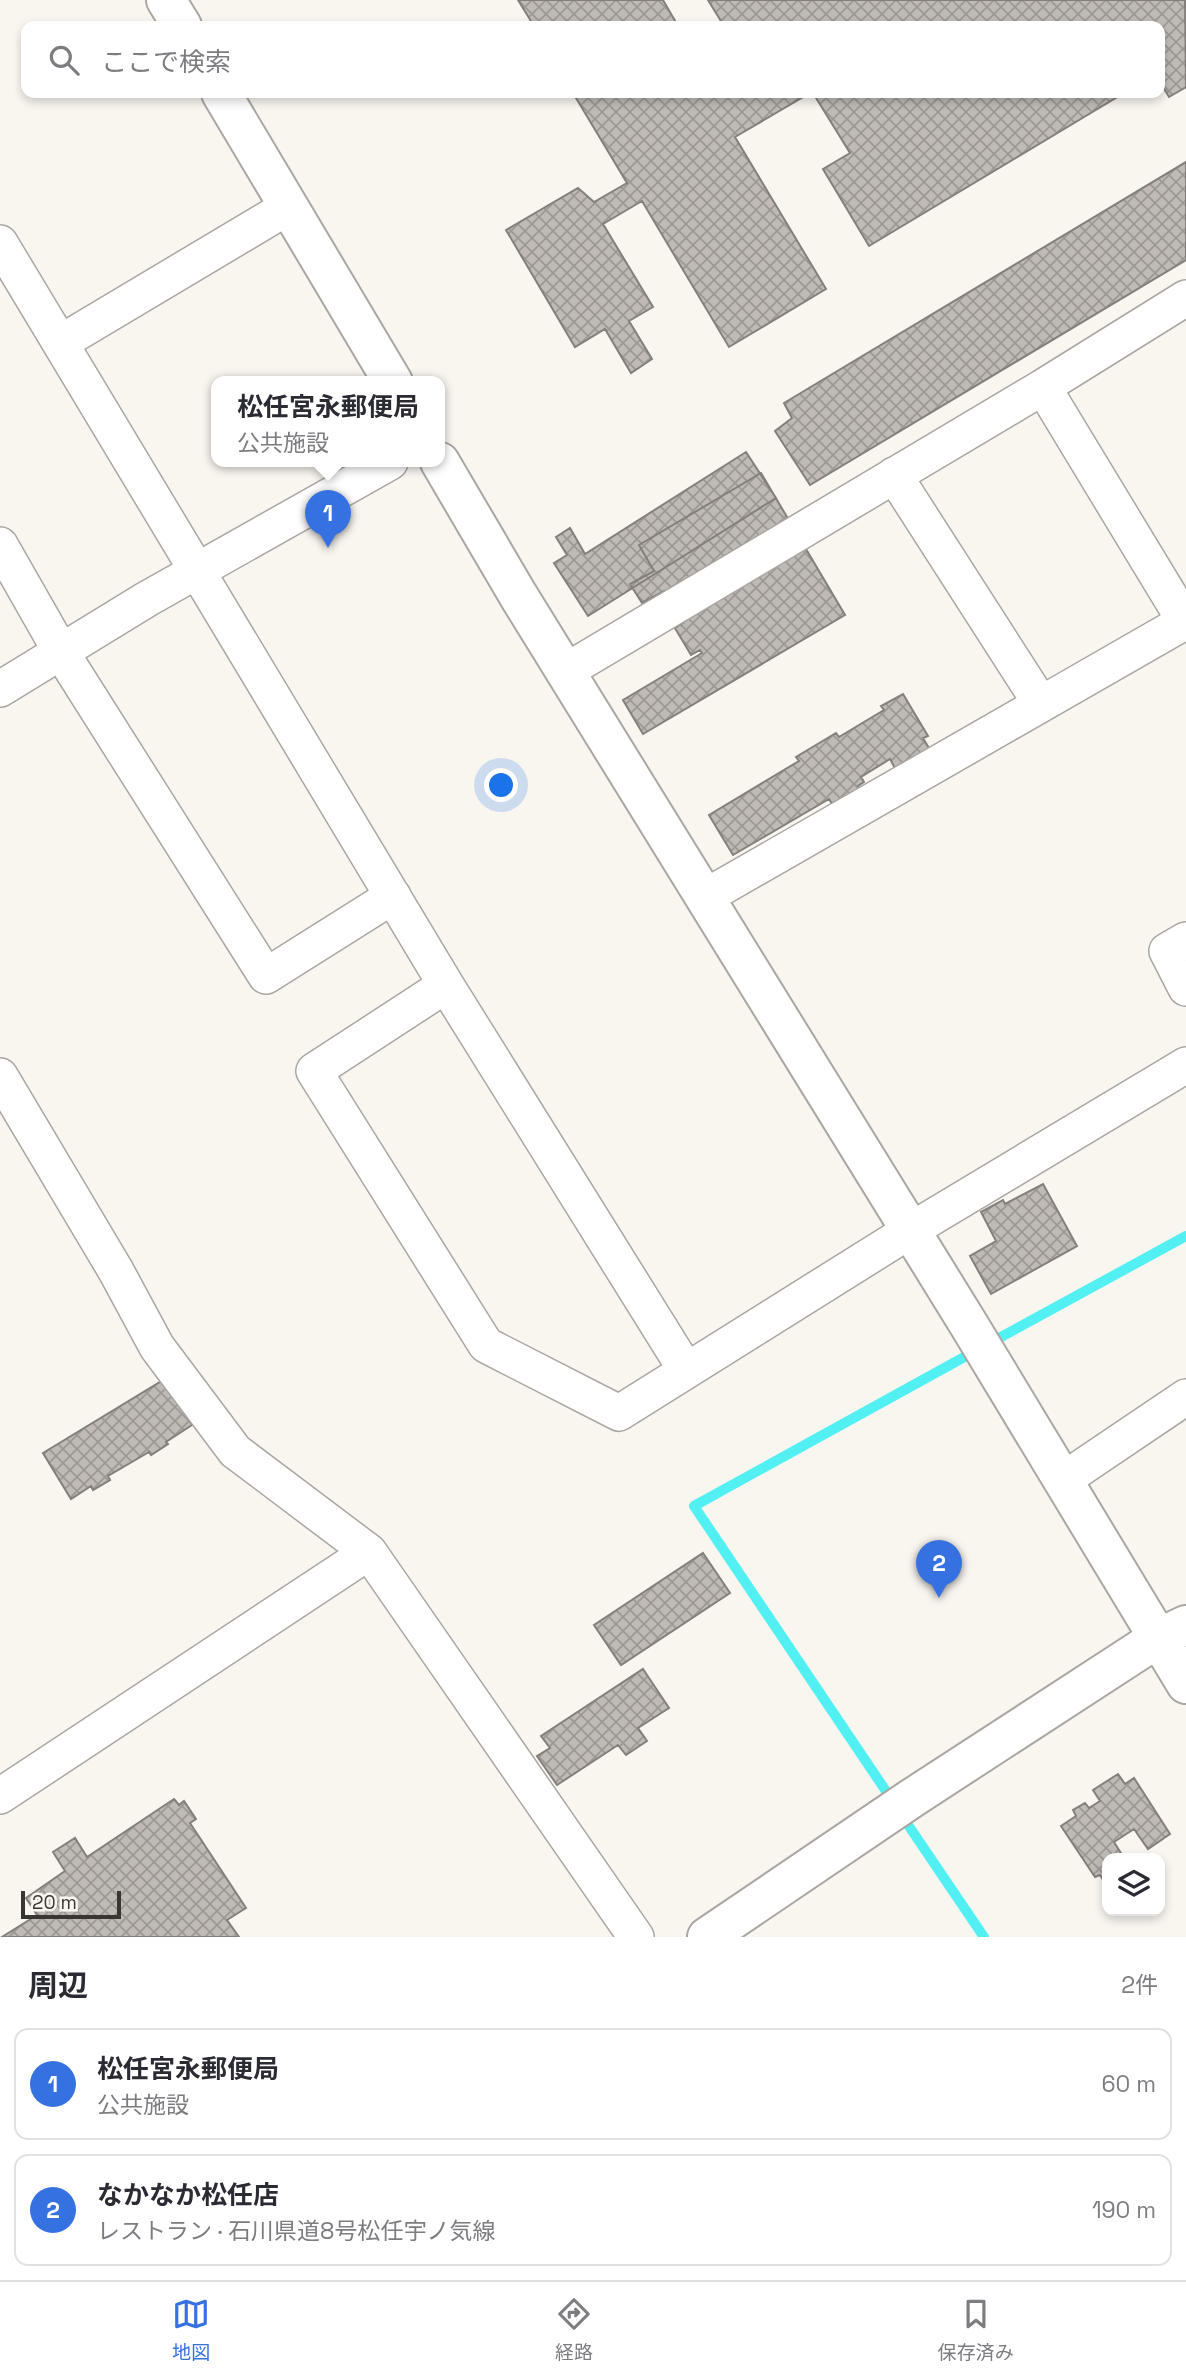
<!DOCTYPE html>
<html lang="ja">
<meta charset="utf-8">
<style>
body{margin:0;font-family:"Space Grotesk","Noto Sans JP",sans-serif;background:#f2f2f3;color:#2b2b33}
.controls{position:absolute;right:21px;bottom:21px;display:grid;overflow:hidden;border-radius:14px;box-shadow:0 4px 10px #0003}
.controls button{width:63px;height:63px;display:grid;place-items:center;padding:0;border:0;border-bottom:2px solid #e1e1e2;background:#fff;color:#2b2b33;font:35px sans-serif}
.scale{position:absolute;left:21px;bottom:18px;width:100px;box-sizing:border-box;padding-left:7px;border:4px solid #373633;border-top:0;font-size:19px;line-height:24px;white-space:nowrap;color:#373633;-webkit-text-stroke:5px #f9f6f0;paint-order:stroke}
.you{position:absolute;left:502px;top:786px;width:24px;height:24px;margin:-18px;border:5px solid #fff;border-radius:50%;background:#1a73e8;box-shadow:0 0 0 10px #1a73e833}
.badge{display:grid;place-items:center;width:46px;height:46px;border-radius:50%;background:#3571e0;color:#fff;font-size:23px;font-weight:700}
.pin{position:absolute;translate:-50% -58px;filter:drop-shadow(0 2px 4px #0008)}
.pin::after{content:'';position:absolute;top:37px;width:24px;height:21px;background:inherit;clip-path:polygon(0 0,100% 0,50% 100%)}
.popup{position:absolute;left:211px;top:376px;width:234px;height:91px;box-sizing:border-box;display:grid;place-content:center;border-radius:14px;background:#fff;filter:drop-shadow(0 2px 5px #0005);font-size:23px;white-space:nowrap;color:#7c7c81}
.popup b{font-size:26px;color:#2b2b33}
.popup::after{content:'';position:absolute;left:50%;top:100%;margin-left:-14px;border:14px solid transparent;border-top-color:#fff}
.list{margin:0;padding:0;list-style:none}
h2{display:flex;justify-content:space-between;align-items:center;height:91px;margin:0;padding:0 28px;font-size:30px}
h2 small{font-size:23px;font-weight:400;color:#7c7c81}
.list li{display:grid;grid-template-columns:46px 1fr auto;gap:21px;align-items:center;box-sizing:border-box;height:112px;margin:0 14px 14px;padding:0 14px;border:2px solid #e1e1e2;border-radius:14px}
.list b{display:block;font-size:26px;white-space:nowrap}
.list p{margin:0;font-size:23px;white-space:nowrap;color:#7c7c81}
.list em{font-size:23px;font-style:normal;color:#7c7c81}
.icon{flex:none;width:38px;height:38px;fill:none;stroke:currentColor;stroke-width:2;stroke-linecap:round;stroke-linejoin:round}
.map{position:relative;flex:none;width:1186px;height:1937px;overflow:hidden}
.search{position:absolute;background:#fff;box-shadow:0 4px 10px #0003;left:21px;right:21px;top:21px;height:77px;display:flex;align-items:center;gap:18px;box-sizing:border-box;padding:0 24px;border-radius:14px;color:#7c7c81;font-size:26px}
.sheet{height:343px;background:#fff}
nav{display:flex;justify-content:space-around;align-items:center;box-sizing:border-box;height:98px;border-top:2px solid #e1e1e2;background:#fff;font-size:19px;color:#7c7c81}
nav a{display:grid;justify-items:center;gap:4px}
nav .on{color:#3571e0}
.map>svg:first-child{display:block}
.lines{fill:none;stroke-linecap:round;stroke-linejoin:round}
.stream{stroke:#52f0f2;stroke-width:10}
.building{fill:url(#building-cross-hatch);stroke:#847f7b;stroke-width:2}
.street-casing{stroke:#aaa7a2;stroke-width:38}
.secondary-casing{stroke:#aaa7a2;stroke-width:42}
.street{stroke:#fff;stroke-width:35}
.secondary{stroke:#fff;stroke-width:38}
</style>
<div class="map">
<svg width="1186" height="1937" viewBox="0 0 1186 1937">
<defs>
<pattern id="building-cross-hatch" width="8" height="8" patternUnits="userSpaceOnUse" patternTransform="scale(1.75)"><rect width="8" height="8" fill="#bfbab5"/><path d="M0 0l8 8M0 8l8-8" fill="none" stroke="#9c9894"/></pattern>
</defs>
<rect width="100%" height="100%" fill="#f9f6f0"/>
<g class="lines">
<path class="stream" d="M990,1343l196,-107
M894,1803l-200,-297 283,-156
M902,1816l82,121"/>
</g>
<path class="building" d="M518,0h145l15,26h-144z
M708,0h477l1,87 -17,10 -9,-15v-56h-436z
M573,93h237l-75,44 91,152 -97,58 -87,-146 -39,23 50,83 -24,14 23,38 -21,14 -26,-44 -30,18 -69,-117 72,-42 16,14 33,-19z
M813,93h311l-255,153 -46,-77 27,-16z
M1186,162v98l-376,225 -35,-54 17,-13 -8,-15z
M746,452l30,46 -188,118 -34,-53 13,-8 -11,-18 14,-9 15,26z
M761,473l84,142 -202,119 -20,-34 79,-47 -2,-3 -9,5 -16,-27 8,-5 -19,-32 -22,12 -12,-19 24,-13 -15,-26z
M903,694l25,42 -5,2 7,12 -34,20 -6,-11 -29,18 3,5 -6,4 2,5 -26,16 -5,-8 -96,56 -24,-40 90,-54 -3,-4 40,-24 3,4 45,-27 -3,-4z
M1043,1184l34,62 -86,48 -21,-38 26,-15 -15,-29 22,-12 2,4z
M165,1379l27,46 -26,17 2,2 -17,11 -2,-3 -41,24 2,4 -17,10 -2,-4 -20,13 -28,-46z
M703,1553l27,40 -109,72 -27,-40z
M643,1669l26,39 -31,20 9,13 -21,14 -8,-10 -61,40 -20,-29 13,-8 -9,-12z
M1118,1774l7,10 9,-6 36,56 -22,15 -14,-20 -20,13 10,16h-17v28l-7,-11 -5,2 -34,-51 15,-10 -3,-6 12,-7 4,5 11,-7 -7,-11z
M174,1799l5,6 5,-4 12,18 -6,4 56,85 -19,12 12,17h-237l35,-22 -11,-17 39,-27 -12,-19 22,-14 12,19z"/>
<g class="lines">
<defs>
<path id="street" d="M0,243l446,742
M1186,298l-143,89 143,236
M60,343l228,-136
M894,475l147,229
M0,545l61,107 205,324 127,-80
M566,671l477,-284
M0,689l147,-90 243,-137
M705,897l481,-276
M1186,940l-19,11 19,37
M0,1076l116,195 41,76 78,104 134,101 267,385
M686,1370l-240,-385 -132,86 172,274 133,68 292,-183 275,-165
M1063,1480l123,-83
M0,1796l369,-244"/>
<path id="secondary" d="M166,0l16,26
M221,93l172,289
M440,462l78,133 451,730 217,359
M707,1937l205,-139 246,-160 28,-13"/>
</defs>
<use href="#street" class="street-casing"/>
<use href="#secondary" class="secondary-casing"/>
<use href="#street" class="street"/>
<use href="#secondary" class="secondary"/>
</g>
</svg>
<div class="controls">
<button><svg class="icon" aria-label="layers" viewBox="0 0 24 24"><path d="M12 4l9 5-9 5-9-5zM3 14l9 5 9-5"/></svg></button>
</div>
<div class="scale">20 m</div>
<div class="you"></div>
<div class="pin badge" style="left:328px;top:548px">1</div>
<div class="popup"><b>松任宮永郵便局</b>公共施設</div>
<div class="pin badge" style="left:939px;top:1598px">2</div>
<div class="search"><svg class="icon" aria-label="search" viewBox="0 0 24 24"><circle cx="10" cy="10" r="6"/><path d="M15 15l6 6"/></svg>ここで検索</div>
</div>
<section class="sheet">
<h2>周辺<small>2件</small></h2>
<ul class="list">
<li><span class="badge">1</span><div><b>松任宮永郵便局</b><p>公共施設</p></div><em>60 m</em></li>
<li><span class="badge">2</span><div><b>なかなか松任店</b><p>レストラン · 石川県道8号松任宇ノ気線</p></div><em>190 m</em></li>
</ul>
</section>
<nav>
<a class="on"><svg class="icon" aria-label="map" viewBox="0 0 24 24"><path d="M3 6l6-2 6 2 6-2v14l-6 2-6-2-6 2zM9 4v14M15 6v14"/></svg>地図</a>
<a><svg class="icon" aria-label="directions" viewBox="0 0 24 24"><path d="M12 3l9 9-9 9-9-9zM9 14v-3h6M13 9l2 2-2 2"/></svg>経路</a>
<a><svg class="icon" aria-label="saved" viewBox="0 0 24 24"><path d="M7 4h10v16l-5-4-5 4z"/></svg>保存済み</a>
</nav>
